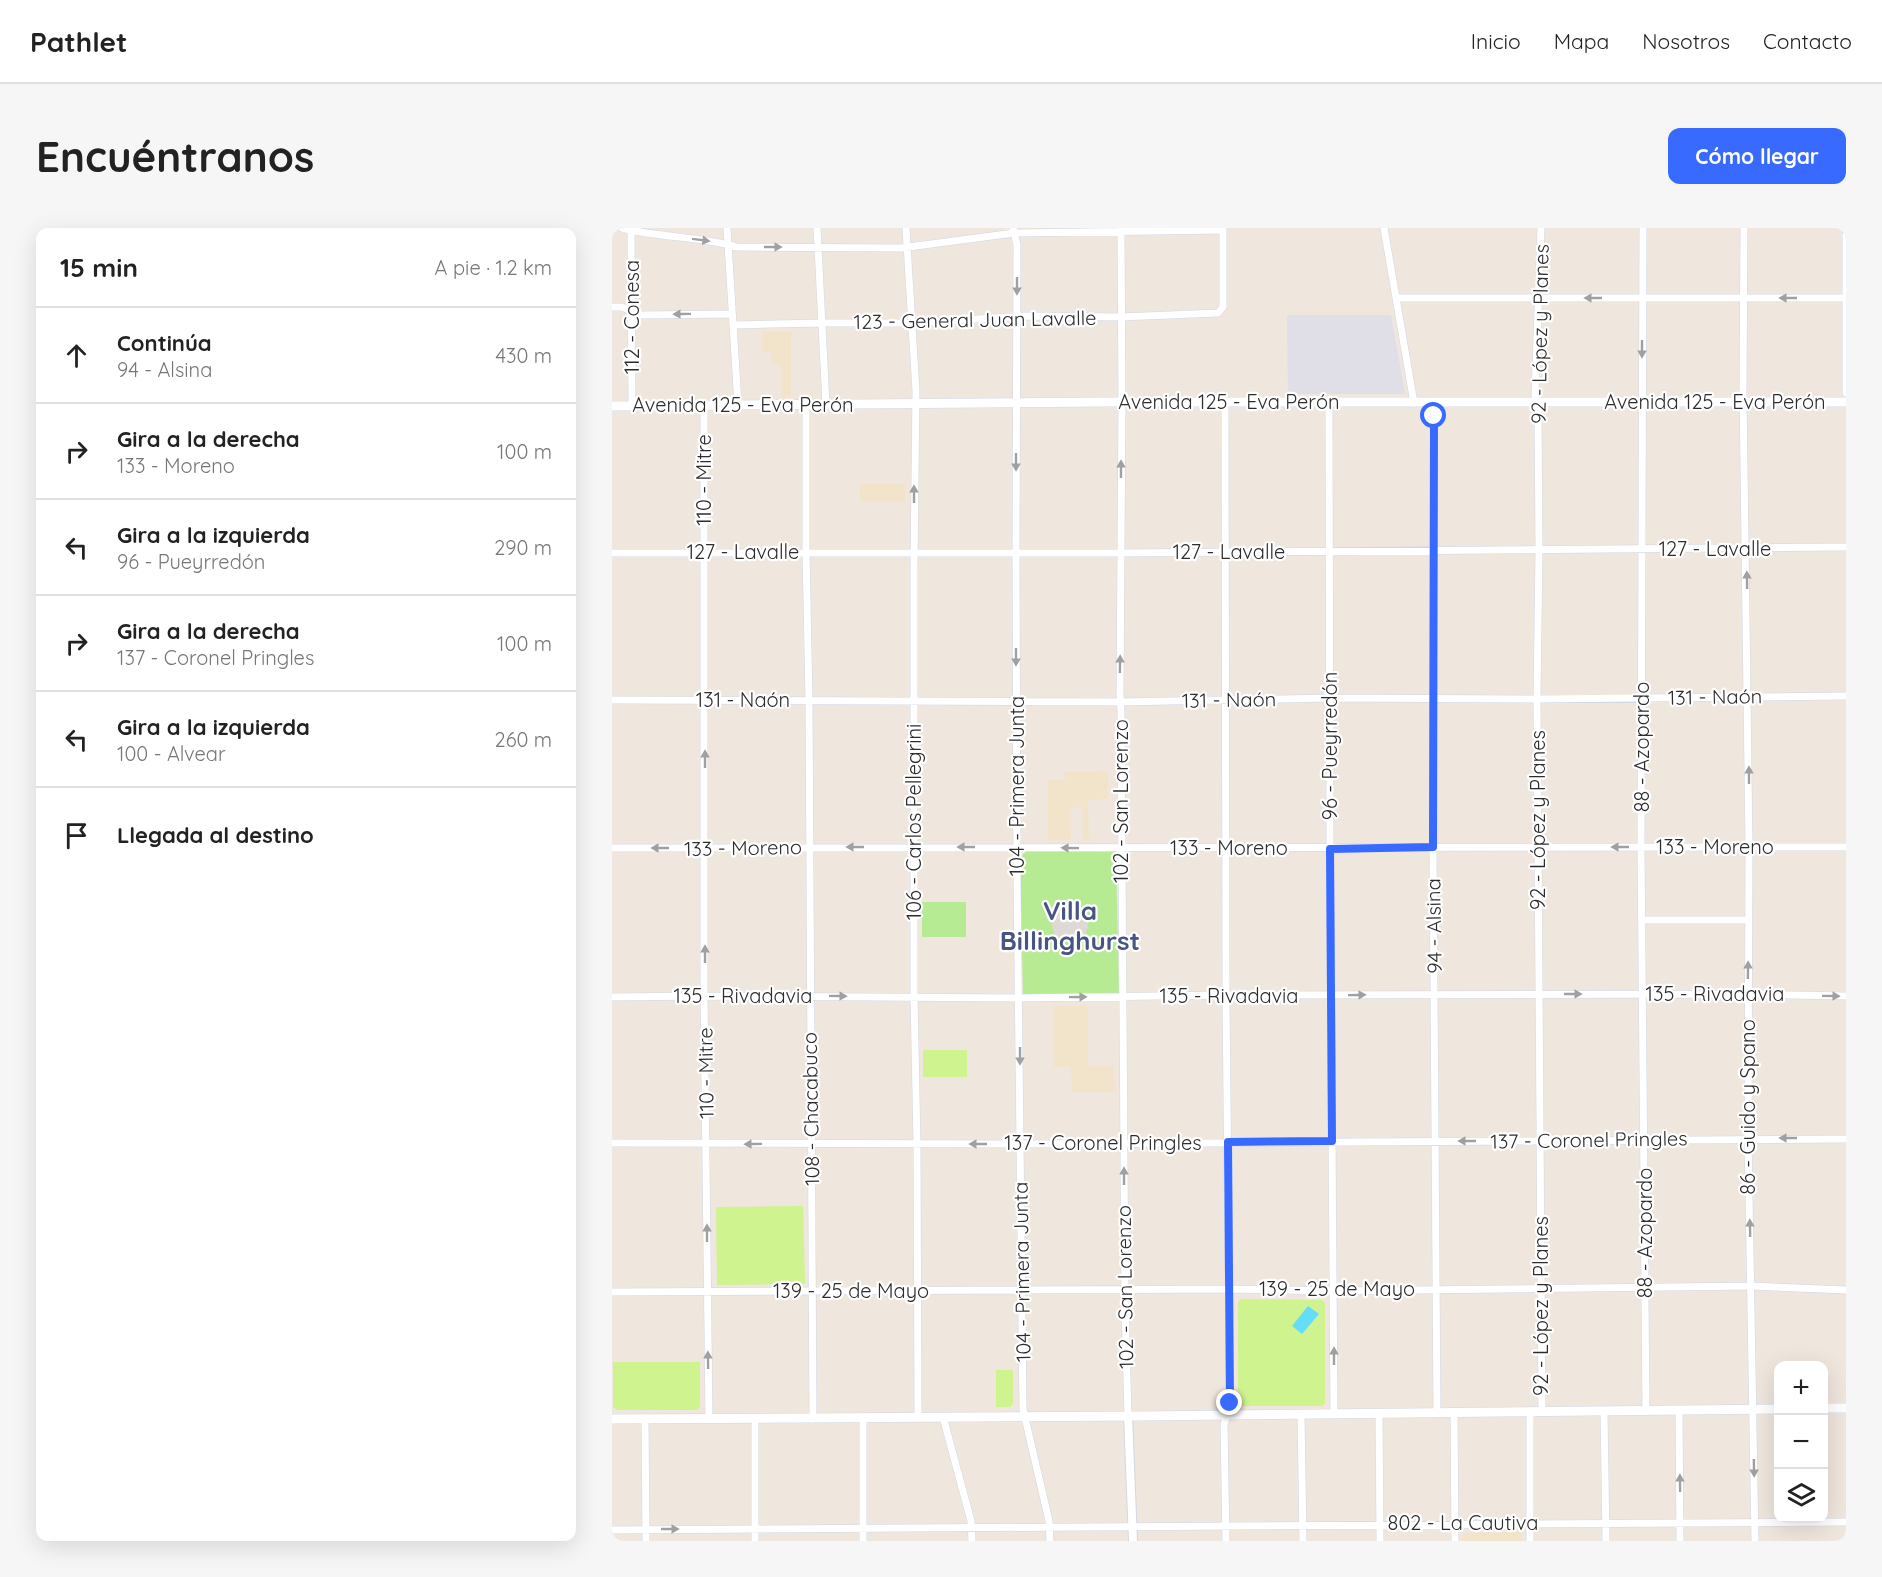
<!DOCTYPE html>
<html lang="es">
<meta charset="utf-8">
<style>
body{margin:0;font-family:Quicksand,sans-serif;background:#f6f6f6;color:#222}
.controls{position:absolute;right:18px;bottom:18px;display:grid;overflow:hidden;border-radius:12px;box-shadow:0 6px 24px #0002}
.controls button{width:54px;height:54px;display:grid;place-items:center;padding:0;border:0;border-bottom:2px solid #e0e0e0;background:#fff;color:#222;font:30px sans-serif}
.stop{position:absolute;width:18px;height:18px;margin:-14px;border:4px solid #396aff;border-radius:50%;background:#fff}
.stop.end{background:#396aff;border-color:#fff;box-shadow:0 2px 6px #0008}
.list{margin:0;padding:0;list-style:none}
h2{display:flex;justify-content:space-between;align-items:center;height:78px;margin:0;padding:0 24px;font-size:26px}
h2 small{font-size:20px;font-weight:400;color:#767676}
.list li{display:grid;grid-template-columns:39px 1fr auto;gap:18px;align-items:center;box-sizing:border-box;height:96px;padding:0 24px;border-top:2px solid #e0e0e0}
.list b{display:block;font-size:22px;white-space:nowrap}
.list p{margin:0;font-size:20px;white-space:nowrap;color:#767676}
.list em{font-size:20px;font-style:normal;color:#767676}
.icon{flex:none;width:33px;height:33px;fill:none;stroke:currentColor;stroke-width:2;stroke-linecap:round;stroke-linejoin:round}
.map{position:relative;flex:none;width:1234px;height:1313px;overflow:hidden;border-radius:12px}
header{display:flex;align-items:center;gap:36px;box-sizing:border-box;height:84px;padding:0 30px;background:#fff;border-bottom:2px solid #e0e0e0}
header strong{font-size:28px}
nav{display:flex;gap:33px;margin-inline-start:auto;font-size:21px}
.intro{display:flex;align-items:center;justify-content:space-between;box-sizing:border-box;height:144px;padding:0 36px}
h1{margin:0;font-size:42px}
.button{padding:15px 27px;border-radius:12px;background:#396aff;color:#fff;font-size:21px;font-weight:700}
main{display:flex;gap:36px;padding:0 36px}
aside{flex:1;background:#fff;border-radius:12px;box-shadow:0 6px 24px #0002}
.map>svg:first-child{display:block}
.industrial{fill:#e0dee7}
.education{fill:#f2e3cb}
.green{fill:#b6eb94}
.pitch{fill:#cef38f}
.plaza{fill:#ded9d4}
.water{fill:#66dcfb}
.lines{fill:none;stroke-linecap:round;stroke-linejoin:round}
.minor-casing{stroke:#d2d7e6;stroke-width:8}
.tertiary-casing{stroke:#d2d7e6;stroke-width:10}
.secondary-casing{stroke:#d2d7e6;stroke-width:10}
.minor{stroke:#fff;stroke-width:7}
.tertiary{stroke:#fff;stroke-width:8}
.secondary{stroke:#fff;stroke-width:9}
.oneway{fill:#a0a0a0}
.route{stroke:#396aff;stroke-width:8}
.labels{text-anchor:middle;stroke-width:4.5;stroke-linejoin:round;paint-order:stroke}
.street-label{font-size:20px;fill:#2c2c2c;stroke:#fff}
.district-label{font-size:26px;font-weight:bold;fill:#475582;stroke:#fff}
</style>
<header>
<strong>Pathlet</strong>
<nav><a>Inicio</a><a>Mapa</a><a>Nosotros</a><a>Contacto</a></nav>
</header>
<div class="intro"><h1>Encuéntranos</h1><a class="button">Cómo llegar</a></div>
<main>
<aside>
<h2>15 min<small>A pie · 1.2 km</small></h2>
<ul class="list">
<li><svg class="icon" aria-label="ahead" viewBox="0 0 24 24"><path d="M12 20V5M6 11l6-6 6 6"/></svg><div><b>Continúa</b><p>94 - Alsina</p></div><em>430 m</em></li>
<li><svg class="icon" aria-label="right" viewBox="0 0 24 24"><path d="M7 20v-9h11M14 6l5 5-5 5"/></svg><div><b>Gira a la derecha</b><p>133 - Moreno</p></div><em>100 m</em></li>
<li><svg class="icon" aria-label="left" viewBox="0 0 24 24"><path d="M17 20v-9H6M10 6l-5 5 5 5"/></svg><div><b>Gira a la izquierda</b><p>96 - Pueyrredón</p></div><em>290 m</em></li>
<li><svg class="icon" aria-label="right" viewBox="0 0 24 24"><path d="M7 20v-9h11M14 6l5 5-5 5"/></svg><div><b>Gira a la derecha</b><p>137 - Coronel Pringles</p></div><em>100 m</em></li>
<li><svg class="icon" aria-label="left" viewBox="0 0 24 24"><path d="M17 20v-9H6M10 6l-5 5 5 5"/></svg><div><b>Gira a la izquierda</b><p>100 - Alvear</p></div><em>260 m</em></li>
<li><svg class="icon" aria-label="arrive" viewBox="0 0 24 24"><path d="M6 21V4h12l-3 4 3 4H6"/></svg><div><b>Llegada al destino</b></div></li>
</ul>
</aside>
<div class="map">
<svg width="1234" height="1313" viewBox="0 0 1234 1313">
<rect width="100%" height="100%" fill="#efe6dd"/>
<path class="industrial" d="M675,87h104l14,79h-117z"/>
<path class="education" d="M150,104h29v65h-10l1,-32 -11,-1v-12l-9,1z
M248,256h45v18h-45z
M482,543h14v28l-20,1 1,40h-6l-1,-33 -12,1 1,32h-23v-60h17v-8h29z
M441,778h35v60h26l1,26h-43l-1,-25h-17z
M907,1304l3,3v6h-60v-5l3,-3z"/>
<path class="green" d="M414,624h90l3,141 -96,1 -3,-137z
M310,674h44v35h-44z"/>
<path class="pitch" d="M311,822h44v27h-44z
M191,978l2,78 -88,1 -1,-78z
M629,1071l81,1 3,3v100l-3,3h-80l-4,-3v-101z
M1,1134h87v45l-3,3h-80l-4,-3z
M384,1142h17v34l-3,3h-14z"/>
<path class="plaza" d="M440 696a18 18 0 1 1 36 0a18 18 0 1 1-36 0Z"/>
<path class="water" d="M696,1078l11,8 -17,20 -10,-8z"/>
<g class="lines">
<defs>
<path id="minor" d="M10,0c38,10 77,8 115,19l164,1 113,-15 209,-3
M19,0l1,178
M115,0l11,176
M205,0l9,176
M294,0l10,163 -2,174v432l3,147 1,273
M401,0l4,17 -1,307 1,326 6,531 26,112 1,20
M509,0l1,174 -2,290 1,21 4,593 3,110
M772,0l30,175
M929,0l-6,166 3,15 1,141 -2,149 5,713
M1031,0l-2,619 5,564
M1132,0l-1,163 6,456 -1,291 7,403
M1234,7v158
M784,70h450
M0,79h10l19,8 91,-1
M121,97l90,-2h90l113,-7 95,1 97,-4 5,-6v-79
M717,174l1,447 4,565
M613,175l1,592 4,408 -6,22 2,116
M821,175v444l4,566
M194,176v148l3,148 4,719
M92,177v591l5,422
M0,325h509l725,-6
M0,472l508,2 210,-4 207,1 309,-3
M0,620l1234,-1
M1031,692h106
M0,769l92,-1 315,2 207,-3 521,-1 99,2
M0,915l408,1 826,-5
M0,1064l617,-3 105,2 417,-5 95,4
M1067,1182l1,131
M992,1183l2,130
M842,1185l1,128
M767,1186l1,127
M689,1187l2,126
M331,1189l28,104 1,20
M33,1190l1,123
M251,1190v123
M0,1302l1234,-8
M143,1313v-122
M918,1313v-129"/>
<path id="tertiary" d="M516,1188l5,125"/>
<path id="secondary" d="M0,178l497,-4h737
M1212,1180h22
M0,1191l529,-3 637,-7"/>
</defs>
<use href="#minor" class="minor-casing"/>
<use href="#tertiary" class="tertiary-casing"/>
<use href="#secondary" class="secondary-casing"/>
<use href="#minor" class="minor"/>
<use href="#tertiary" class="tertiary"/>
<use href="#secondary" class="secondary"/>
</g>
<defs><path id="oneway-solid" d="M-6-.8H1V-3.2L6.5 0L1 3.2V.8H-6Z" transform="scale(1.5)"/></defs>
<g class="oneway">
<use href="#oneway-solid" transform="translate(89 12) rotate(7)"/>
<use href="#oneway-solid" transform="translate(161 19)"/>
<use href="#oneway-solid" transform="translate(405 58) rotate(90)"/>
<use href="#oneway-solid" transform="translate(981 70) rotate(-180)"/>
<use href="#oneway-solid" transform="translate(1176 70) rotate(-180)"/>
<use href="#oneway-solid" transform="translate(70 86) rotate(179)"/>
<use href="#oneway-solid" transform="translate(1030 121) rotate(90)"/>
<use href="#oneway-solid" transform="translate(404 234) rotate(90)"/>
<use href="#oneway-solid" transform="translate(509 241) rotate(-90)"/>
<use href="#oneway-solid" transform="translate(302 266) rotate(-90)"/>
<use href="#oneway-solid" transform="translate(1135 352) rotate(-91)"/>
<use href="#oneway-solid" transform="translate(404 429) rotate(90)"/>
<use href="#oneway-solid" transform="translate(508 436) rotate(-89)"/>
<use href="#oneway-solid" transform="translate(93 531) rotate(-90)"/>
<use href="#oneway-solid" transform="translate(1137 547) rotate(-90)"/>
<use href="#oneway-solid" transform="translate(243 619) rotate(180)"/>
<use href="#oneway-solid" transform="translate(354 619) rotate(-180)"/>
<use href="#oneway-solid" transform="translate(1008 619) rotate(180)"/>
<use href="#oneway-solid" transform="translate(48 620) rotate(-180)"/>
<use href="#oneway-solid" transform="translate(458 620) rotate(-179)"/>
<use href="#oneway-solid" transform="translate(93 726) rotate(-90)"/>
<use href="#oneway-solid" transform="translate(1136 742) rotate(-89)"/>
<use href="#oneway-solid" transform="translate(961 766)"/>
<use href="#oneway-solid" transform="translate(745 767) rotate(-1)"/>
<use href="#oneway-solid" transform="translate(226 768) rotate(1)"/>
<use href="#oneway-solid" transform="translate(1219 768) rotate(1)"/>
<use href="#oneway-solid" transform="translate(466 769) rotate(-1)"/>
<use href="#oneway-solid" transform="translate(408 828) rotate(90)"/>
<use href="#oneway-solid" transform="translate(1176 910) rotate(-180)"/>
<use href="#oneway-solid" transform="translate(855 913) rotate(180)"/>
<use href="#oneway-solid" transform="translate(141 916) rotate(179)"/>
<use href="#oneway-solid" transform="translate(366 916) rotate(-180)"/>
<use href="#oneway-solid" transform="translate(512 948) rotate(-90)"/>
<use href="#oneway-solid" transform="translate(1138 1000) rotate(-91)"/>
<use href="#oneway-solid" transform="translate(95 1005) rotate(-90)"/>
<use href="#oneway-solid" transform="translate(722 1128) rotate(-90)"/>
<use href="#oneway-solid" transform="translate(96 1132) rotate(-91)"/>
<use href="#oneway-solid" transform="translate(1142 1240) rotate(89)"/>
<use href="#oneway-solid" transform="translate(1068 1255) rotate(-91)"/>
<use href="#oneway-solid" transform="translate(58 1301)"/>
</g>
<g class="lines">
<path class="route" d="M618,1175l-2,-261 104,-1 -2,-292 103,-2 1,-431"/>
</g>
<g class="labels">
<g class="street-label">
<text transform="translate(20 89) rotate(-90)" y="7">112 - Conesa</text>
<text transform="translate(363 92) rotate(-1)" y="7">123 - General Juan Lavalle</text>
<text transform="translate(928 106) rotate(-89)" y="7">92 - López y Planes</text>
<text x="617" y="181">Avenida 125 - Eva Perón</text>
<text x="1103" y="181">Avenida 125 - Eva Perón</text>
<text x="131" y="184">Avenida 125 - Eva Perón</text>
<text transform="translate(92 252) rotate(-90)" y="7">110 - Mitre</text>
<text x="1103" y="328">127 - Lavalle</text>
<text x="131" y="331">127 - Lavalle</text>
<text x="617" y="331">127 - Lavalle</text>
<text transform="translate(1103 469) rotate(-1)" y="7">131 - Naón</text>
<text x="131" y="479">131 - Naón</text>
<text transform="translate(617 472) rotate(-1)" y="7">131 - Naón</text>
<text transform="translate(718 518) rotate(-90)" y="7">96 - Pueyrredón</text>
<text transform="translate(1030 519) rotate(-90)" y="7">88 - Azopardo</text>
<text transform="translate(405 558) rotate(-90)" y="7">104 - Primera Junta</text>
<text transform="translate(509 573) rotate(-90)" y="7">102 - San Lorenzo</text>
<text transform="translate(926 592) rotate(-90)" y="7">92 - López y Planes</text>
<text transform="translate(302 594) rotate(-90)" y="7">106 - Carlos Pellegrini</text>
<text x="1103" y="626">133 - Moreno</text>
<text transform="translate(131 620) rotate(-1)" y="7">133 - Moreno</text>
<text x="617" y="627">133 - Moreno</text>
<text transform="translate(822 698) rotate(-91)" y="7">94 - Alsina</text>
<text x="1103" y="773">135 - Rivadavia</text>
<text x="131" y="775">135 - Rivadavia</text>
<text x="617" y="775">135 - Rivadavia</text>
<text transform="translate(94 845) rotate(-91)" y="7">110 - Mitre</text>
<text transform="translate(1136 879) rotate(-90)" y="7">86 - Guido y Spano</text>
<text transform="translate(199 881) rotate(-91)" y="7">108 - Chacabuco</text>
<text transform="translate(977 912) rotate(-1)" y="7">137 - Coronel Pringles</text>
<text x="491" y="922">137 - Coronel Pringles</text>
<text transform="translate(1033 1005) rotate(-90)" y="7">88 - Azopardo</text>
<text transform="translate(410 1044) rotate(-91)" y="7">104 - Primera Junta</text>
<text transform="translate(513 1059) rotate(-91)" y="7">102 - San Lorenzo</text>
<text x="725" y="1068">139 - 25 de Mayo</text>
<text x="239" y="1070">139 - 25 de Mayo</text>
<text transform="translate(929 1078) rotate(-90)" y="7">92 - López y Planes</text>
<text x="851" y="1302">802 - La Cautiva</text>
</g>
<g class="district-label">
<text x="458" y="692">Villa<tspan x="458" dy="30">Billinghurst</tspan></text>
</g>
</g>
</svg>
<div class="controls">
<button>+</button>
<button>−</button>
<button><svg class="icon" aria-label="layers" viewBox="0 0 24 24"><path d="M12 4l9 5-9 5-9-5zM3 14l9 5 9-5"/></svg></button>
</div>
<div class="stop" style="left:822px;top:188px"></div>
<div class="stop end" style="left:618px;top:1175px"></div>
</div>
</main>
